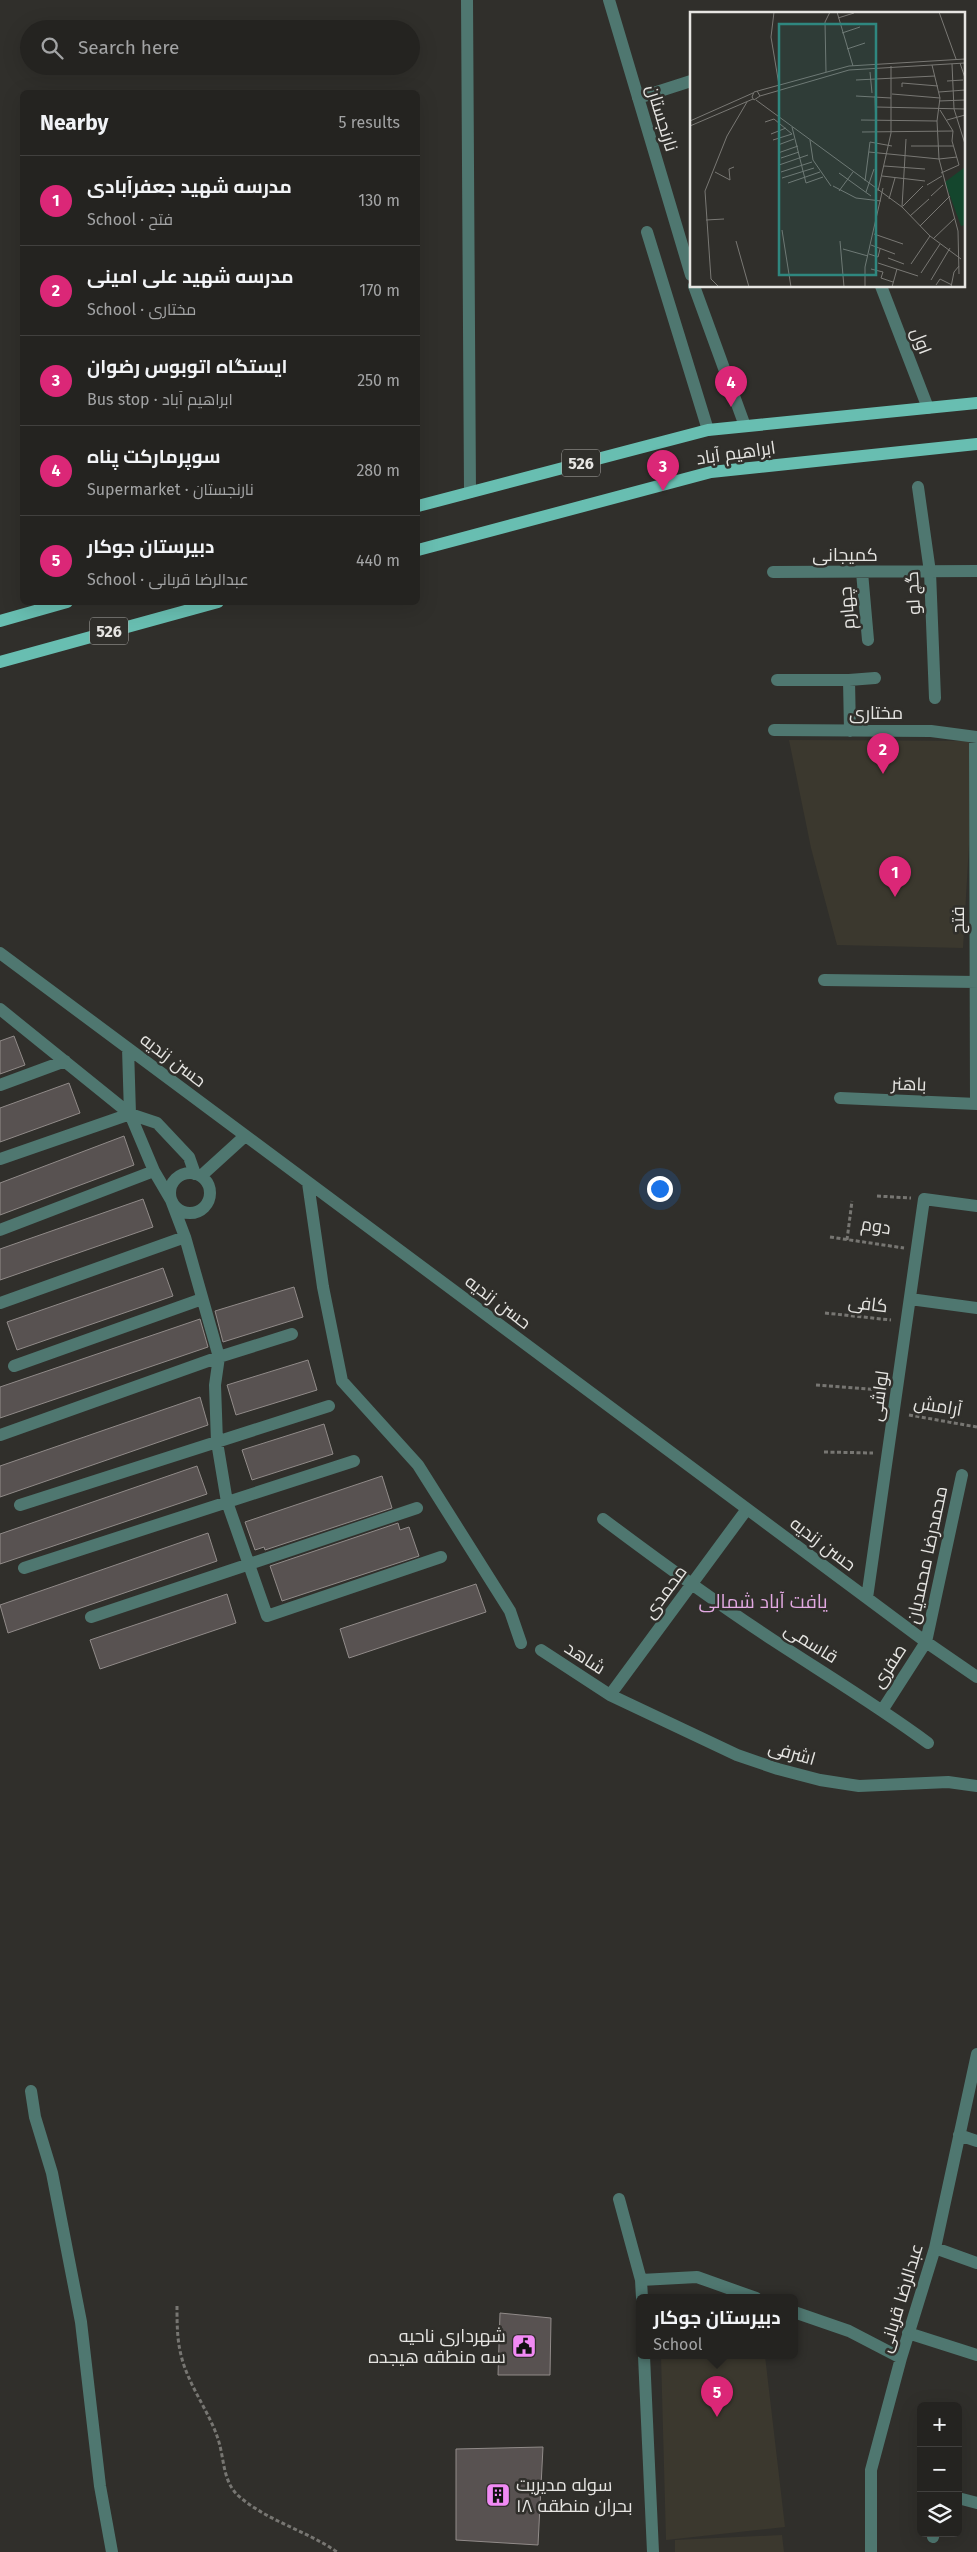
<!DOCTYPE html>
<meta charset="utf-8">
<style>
body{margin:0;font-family:"Fira Sans",Cairo,sans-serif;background:#2c2b29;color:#f1f3f6}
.controls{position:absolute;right:15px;bottom:15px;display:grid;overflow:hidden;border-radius:8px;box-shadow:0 5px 20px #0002}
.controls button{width:45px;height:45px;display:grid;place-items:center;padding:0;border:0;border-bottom:1px solid #41403e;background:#242320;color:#f1f3f6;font:25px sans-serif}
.you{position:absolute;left:659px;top:1188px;width:18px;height:18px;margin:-12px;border:4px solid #fff;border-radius:50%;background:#1a73e8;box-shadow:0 0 0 8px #1a73e833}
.badge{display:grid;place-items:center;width:32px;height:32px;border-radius:50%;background:#db2777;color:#fff;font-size:16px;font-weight:700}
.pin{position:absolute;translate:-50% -41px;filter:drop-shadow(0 1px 2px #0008)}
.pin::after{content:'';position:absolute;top:26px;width:18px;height:15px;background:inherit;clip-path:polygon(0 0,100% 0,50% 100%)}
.popup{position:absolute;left:636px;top:2294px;width:162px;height:65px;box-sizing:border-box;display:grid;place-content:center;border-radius:8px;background:#242320;filter:drop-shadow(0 1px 4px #0005);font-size:16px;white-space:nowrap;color:#a3a4a5}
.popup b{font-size:19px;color:#f1f3f6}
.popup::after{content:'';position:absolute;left:50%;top:100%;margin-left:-10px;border:10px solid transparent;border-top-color:#242320}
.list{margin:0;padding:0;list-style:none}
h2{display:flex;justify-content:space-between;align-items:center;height:65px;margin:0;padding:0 20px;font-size:21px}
h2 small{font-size:16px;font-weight:400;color:#a3a4a5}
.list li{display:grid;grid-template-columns:32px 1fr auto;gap:15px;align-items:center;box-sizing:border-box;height:90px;padding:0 20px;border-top:1px solid #41403e}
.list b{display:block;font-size:19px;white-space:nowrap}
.list p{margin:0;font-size:16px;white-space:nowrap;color:#a3a4a5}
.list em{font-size:16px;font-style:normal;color:#a3a4a5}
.icon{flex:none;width:28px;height:28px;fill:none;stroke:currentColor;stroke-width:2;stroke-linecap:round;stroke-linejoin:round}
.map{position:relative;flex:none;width:977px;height:2552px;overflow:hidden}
.search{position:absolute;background:#242320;box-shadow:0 5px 20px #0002;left:20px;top:20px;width:400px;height:55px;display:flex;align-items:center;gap:12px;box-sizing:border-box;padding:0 18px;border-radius:28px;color:#a3a4a5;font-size:19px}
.panel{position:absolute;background:#242320;box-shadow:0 5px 20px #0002;left:20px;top:90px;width:400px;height:515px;border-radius:8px}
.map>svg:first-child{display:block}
.built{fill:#3b382e}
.building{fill:#585251;stroke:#918b89}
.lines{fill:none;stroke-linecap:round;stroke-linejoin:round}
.path{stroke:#777672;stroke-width:3;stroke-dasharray:4 2.5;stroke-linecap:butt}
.minor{stroke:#4f7770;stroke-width:12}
.major{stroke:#68beb1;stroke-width:12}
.labels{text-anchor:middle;stroke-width:5;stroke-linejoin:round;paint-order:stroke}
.shield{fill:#302f2b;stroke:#afaeab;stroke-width:1}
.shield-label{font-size:16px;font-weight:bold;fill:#e6e5e2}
.street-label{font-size:18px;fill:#e6e5e2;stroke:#302f2b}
.poi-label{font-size:18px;fill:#e6e5e2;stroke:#302f2b;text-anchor:end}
.neighbourhood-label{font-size:19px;fill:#e2a9e2;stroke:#302f2b}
.inset-road{fill:none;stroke:#797874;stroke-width:1}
.view{fill:#2f877f;fill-opacity:0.15;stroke:#2f877f;stroke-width:2.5}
.inset-edge{fill:none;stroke:#e6e5e2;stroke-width:2.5}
</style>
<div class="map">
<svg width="977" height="2552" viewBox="0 0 977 2552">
<rect width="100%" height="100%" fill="#302f2b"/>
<path class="built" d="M789,740l180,1v104l-6,103 -126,-3 -26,-97z
M661,2356h104l20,171 -119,13z
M782,2535l2,17h-109v-12z"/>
<path class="building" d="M14,1036l11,29 -25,9v-33z
M69,1083l11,30 -80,29v-34z
M124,1136l10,29 -134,50v-32z
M143,1199l10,28 -153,53v-31z
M163,1268l10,28 -156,54 -10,-28z
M294,1287l9,30 -80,25 -8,-31z
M200,1319l8,28 -208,71v-31z
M308,1360l9,30 -81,25 -9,-30z
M200,1397l8,28 -208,72v-31z
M324,1424l9,30 -81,26 -10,-30z
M197,1466l10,28 -207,70v-30z
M382,1476l10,32 -127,42 -1,-3 -9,3 -10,-28z
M398,1523l2,7 9,-3 10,29 -137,45 -12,-35z
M208,1533l9,28 -209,72 -8,-28z
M476,1584l10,28 -137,46 -9,-29z
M227,1594l9,29 -136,46 -10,-29z
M500,2313l51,5 -1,57h-52z
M543,2447l-5,98 -82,-5v-91z"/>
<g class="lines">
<path class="path" d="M877,1196l34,2
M830,1237l74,11
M847,1240l5,-39
M825,1313l66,7
M816,1385l65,5
M909,1415l68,12
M824,1452l49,1
M177,2306c0,17 0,33 4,49 7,30 28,56 37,84 7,21 4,44 23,59 29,24 66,33 96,54"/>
<path class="minor" d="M467,0l3,492
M609,0l82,275
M638,98l53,-17
M647,232l61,198
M694,286l51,140
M881,286l47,122
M918,487l12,85 5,126
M773,572l204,-1
M862,572l6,68
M777,680h72l1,51
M849,680l26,-2
M774,730l157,1 46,6
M975,737l1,367
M0,953l926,689 51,35
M824,980l153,2
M0,1009l130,105 -130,45
M128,1048l2,66 24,57 17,29 14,37 34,120 -4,28 2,57 10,60 40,114 174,-59
M0,1085l65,-24
M840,1098l137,6
M130,1114l27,9 32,34 6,17
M170 1193a20 20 0 1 1 40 0a20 20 0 1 1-40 0Z
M201,1176l44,-40
M308,1183l15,104 19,94 76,84 92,146 11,32
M0,1230l154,-59
M910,1299l67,9
M0,1303l185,-66
M14,1366l188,-67
M0,1435l219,-78 73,-23
M20,1505l309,-99
M603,1519c56,42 112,83 170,121 52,34 105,66 155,103
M24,1568l330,-107
M867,1598l57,-399 53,7
M91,1617l326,-109
M541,1650l69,45 127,60 41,14 42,11 39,6 89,-4 29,4
M610,1695l137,-186
M883,1709l43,-67 36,-167
M31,2091l4,26 17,56 29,149 19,164 12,66
M959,2135l18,6
M619,2199l22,81 1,18
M935,2248l42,15
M641,2280l56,-3 59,21
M794,2312l55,19 52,27
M908,2333l69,22
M644,2356l9,196
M958,2498l19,5
M933,2537l1,-4
M871,2552v-82l30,-112 34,-110 42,-194"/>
<path class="major" d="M418,506l290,-76 269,-27
M418,550l293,-78 266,-28
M0,621l67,-19
M0,662l218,-60"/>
</g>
<defs>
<symbol id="civic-square" viewBox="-11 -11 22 22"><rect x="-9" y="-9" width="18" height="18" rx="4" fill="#f18af4" stroke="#302f2b"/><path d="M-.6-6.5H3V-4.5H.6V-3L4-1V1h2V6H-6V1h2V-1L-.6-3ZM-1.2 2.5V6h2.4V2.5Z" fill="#111"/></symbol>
<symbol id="building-square" viewBox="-11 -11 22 22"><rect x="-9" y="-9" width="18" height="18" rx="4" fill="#f18af4" stroke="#302f2b"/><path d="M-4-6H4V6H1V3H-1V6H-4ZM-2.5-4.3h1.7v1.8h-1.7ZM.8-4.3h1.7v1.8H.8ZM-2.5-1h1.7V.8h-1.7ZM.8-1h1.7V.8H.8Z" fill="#111"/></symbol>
</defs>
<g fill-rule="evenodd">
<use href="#civic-square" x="510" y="2332" width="28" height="28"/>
<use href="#building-square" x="484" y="2481" width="28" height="28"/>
</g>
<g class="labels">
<g class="shield">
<rect x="562" y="449.5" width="38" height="27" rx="4"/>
<rect x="90" y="617.5" width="38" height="27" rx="4"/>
</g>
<g class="shield-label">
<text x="581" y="469">526</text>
<text x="109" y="637">526</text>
</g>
<g class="street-label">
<text transform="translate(662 118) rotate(73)" y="6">نارنجستان</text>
<text transform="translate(921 341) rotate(69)" y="6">اول</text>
<text transform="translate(736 453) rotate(-8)" y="6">ابراهیم آباد</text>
<text x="845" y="561">کمیجانی</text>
<text transform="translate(913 593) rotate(-93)" y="6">گچ لو</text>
<text transform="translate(847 608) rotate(-95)" y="6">چهارم</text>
<text x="876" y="719">مختاری</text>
<text transform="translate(958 920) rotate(-90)" y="6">فتح</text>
<text transform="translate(173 1060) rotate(37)" y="6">حسن زندیه</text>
<text transform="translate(909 1084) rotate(2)" y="6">باهنر</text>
<text transform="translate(876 1226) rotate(9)" y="6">دوم</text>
<text transform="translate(498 1302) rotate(37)" y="6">حسن زندیه</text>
<text transform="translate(868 1304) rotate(7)" y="6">کافی</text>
<text transform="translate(879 1396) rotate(-82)" y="6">لواشی</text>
<text transform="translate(938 1406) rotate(10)" y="6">آرامش</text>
<text transform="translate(823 1544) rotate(37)" y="6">حسن زندیه</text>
<text transform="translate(927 1555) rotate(-78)" y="6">محمدرضا محمدیان</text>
<text transform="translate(665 1592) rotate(-54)" y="6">محمدی</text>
<text transform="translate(811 1643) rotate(32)" y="6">قاسمی</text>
<text transform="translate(585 1658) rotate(33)" y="6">شاهد</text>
<text transform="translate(889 1666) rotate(-57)" y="6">صفری</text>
<text transform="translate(792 1753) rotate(16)" y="6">اشرفی</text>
<text transform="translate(901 2298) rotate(-73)" y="6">عبدالرضا قربانی</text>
</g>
<g class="poi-label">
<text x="506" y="2342">شهرداری ناحیه<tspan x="506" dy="21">سه منطقه هیجده</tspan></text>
<text x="516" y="2491" text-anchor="start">سوله مدیریت<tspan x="516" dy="21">بحران منطقه ۱۸</tspan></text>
</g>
<g class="neighbourhood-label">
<text x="763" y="1608">یافت آباد شمالی</text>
</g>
</g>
<g transform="translate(690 12)">
<rect width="275" height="275" fill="#302f2b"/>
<path d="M275,155v58l-4,1 -16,-44z" fill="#14462d"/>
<path class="inset-road" d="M84,0l-3,25 8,48M147,0l16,54M249,0l17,47M148,6l16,-5M152,21l18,-6M157,37l18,-6M270,51l5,15M262,52l2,45 11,35M242,53l8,33 -3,23 2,38 19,72 1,43M136,60l-1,-50 5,-10M180,60l2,21M166,68l79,-4M257,69l16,-1M212,75v-4l36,3M67,79l3,5 -6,4 -2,-3 2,-5 95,-26 116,-7M249,80l26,-2M202,82l48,4M70,84l89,-26 116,-7M166,84l35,2M185,84l1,36M66,88l146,107 28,29 31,23M249,89l26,-1M186,95l89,2M250,98l13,21 -1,10 7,24 -18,8M171,108l76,1M257,108l18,-5M0,109l63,-28M75,110l9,-3 18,15 -19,6M0,114l63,-27M102,115l14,56 17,-6M172,120l91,-1M81,122l15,-6M120,128l3,20 18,26M88,133l16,-6M221,134h42M179,140l70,7 18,-2M88,141l20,-7M91,146l18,-6M89,153l29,-10M194,154l41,3M25,160l15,8 -1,-11 5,-2M91,160l31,-10M149,161l32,23M192,164l43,5M92,166l32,-10M175,169l5,-39 22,4M98,171l32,-11M237,173l15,-9M143,174l23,12 25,3M149,179l14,-19M188,179l13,-58v-67M176,180l8,-23M241,184l12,-11M199,187l6,-21M213,194l20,-20M212,195l4,-68M220,204l19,-17M16,208l18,-1M230,214l30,-30M92,218l9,57M184,222l29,10M243,227l22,-21M46,229l13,46M150,229l4,46M181,233l24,9M153,237l25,7M179,242l9,3 2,-8M198,246l16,6M188,251l40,13M221,252l19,-28M181,257l12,3 -2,6 12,4M231,261l19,-29M241,268l19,-32M246,273l4,-6 12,6M29,275l-8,-8 -6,-88 22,-55 20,-34M175,275v-20l18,-79M202,275l5,-18M261,275l3,-15 5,-6"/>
<path class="view" d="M89,12h97v251h-97z"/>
<rect width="275" height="275" class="inset-edge"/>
</g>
</svg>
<div class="controls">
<button>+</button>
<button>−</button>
<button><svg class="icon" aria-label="layers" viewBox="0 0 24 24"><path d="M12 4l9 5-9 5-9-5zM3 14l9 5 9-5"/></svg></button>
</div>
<div class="you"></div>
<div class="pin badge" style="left:895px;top:897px">1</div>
<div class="pin badge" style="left:883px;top:774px">2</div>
<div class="pin badge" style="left:663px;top:491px">3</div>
<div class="pin badge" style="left:731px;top:407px">4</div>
<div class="pin badge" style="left:717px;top:2417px">5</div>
<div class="popup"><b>دبیرستان جوکار</b>School</div>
<div class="search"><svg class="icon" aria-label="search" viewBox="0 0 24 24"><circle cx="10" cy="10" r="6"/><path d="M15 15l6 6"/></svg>Search here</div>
<section class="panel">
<h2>Nearby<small>5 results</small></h2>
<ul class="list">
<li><span class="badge">1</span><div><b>مدرسه شهید جعفرآبادی</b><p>School · فتح</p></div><em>130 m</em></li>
<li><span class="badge">2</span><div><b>مدرسه شهید علی امینی</b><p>School · مختاری</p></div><em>170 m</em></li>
<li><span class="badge">3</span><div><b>ایستگاه اتوبوس رضوان</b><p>Bus stop · ابراهیم آباد</p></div><em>250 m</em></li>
<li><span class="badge">4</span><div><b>سوپرمارکت پناه</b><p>Supermarket · نارنجستان</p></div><em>280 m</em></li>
<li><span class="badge">5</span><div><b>دبیرستان جوکار</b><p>School · عبدالرضا قربانی</p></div><em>440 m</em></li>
</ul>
</section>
</div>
